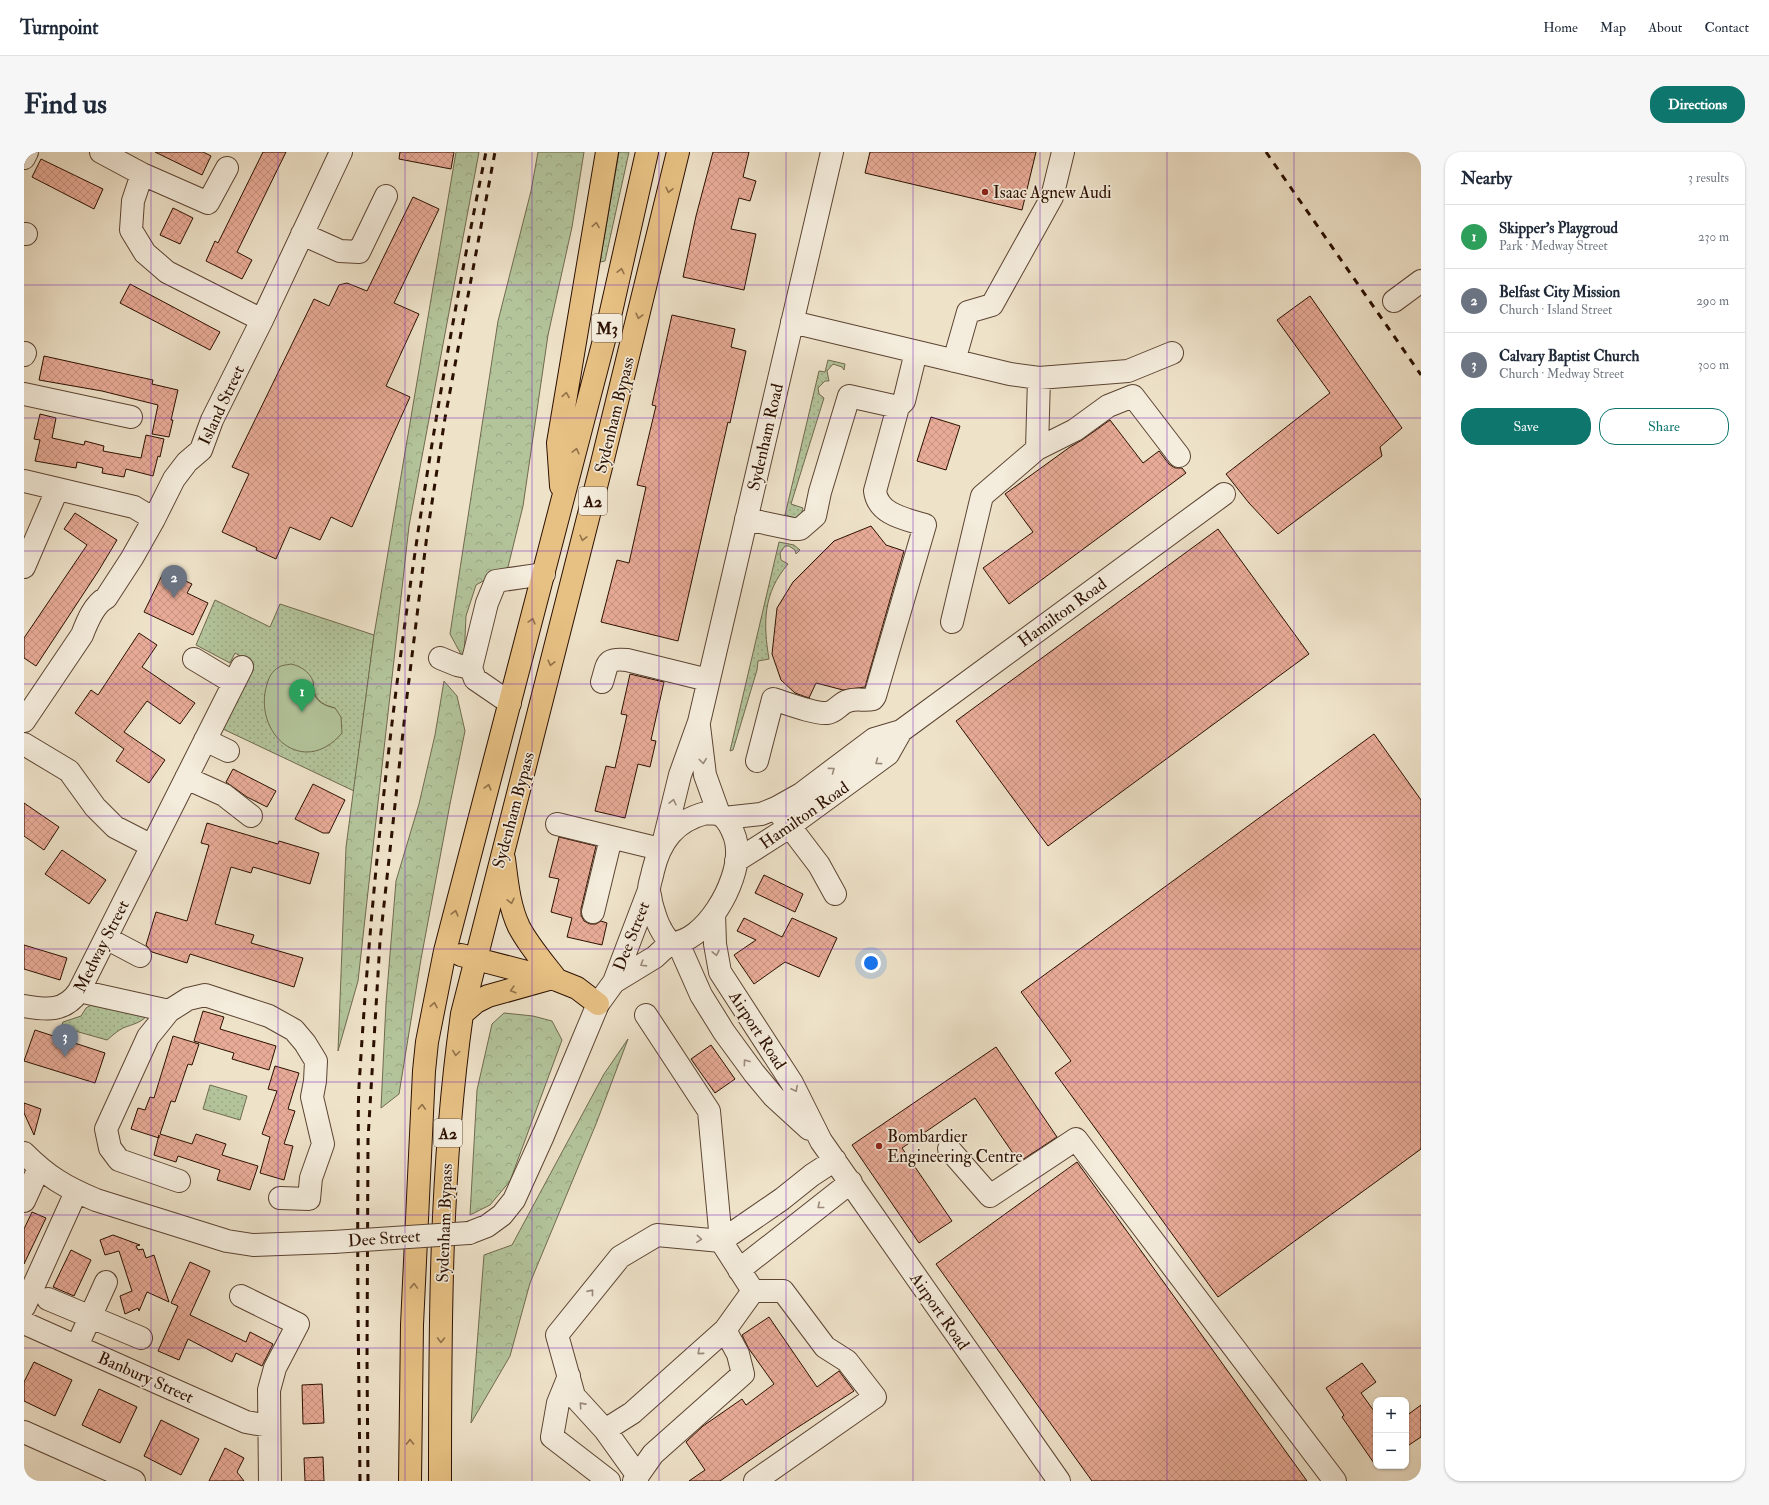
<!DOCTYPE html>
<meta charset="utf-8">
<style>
body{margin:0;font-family:"IM FELL Double Pica",serif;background:#f6f6f7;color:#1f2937}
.controls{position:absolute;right:12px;bottom:12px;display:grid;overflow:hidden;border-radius:8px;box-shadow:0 1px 3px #0004}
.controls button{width:36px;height:36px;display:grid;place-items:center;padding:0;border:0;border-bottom:1px solid #e0e1e3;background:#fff;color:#1f2937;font:20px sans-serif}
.you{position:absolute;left:847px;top:811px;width:14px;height:14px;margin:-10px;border:3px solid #fff;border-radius:50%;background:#1a73e8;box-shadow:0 0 0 6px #1a73e833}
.badge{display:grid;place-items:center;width:26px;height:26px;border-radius:50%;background:#0f766e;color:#fff;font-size:13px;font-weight:700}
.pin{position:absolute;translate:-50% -33px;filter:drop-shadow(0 1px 2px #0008)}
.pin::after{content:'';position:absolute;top:21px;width:14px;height:12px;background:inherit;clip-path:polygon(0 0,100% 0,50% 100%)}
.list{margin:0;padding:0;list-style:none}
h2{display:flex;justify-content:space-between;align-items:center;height:52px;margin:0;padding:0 16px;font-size:17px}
h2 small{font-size:13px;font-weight:400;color:#747a83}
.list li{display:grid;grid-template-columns:26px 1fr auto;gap:12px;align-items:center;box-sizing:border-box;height:64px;padding:0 16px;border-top:1px solid #e0e1e3}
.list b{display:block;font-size:15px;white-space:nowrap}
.list p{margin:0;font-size:13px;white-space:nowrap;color:#747a83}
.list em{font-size:13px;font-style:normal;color:#747a83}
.actions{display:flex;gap:8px;padding:12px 16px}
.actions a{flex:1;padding:9px 0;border:1px solid #0f766e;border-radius:16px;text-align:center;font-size:14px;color:#0f766e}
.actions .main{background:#0f766e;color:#fff}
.map{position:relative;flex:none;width:1397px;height:1329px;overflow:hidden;border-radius:16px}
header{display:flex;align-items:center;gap:24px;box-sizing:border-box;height:56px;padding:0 20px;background:#fff;border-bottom:1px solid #e0e1e3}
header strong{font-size:19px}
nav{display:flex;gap:22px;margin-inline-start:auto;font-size:14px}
.intro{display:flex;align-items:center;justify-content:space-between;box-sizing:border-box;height:96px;padding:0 24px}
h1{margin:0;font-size:28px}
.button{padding:10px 18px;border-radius:16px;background:#0f766e;color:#fff;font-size:14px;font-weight:700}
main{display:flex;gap:24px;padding:0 24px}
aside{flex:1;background:#fff;border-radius:16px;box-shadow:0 1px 3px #0004}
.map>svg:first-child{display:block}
.grass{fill:url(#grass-dots);stroke:#706a4e;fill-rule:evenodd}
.forest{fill:url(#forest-crowns);stroke:#706a4e}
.park{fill:#b3c49b;stroke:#706a4e}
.building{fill:url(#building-cross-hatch);stroke:#2c1000}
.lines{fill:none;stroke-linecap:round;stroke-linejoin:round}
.minor-casing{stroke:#5c4432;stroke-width:24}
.highway-casing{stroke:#2c1000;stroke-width:24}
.minor{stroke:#f4ecdc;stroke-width:22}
.highway{stroke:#e7c184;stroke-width:22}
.rail{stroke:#2c1000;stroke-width:3;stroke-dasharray:7 7;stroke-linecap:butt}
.minor-bridge-casing{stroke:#5c4432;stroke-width:24;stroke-linecap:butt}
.minor-bridge{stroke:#f4ecdc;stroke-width:22}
.oneway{stroke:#937149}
.oneway2{stroke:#9a8979}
.grid{fill:none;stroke:#7b2cbf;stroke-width:1;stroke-opacity:0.55}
.poi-dot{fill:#8f2418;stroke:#f4ecdc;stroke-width:1.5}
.labels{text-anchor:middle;stroke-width:3.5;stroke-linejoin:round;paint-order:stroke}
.shield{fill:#f4ecdc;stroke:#685242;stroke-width:1}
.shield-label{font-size:16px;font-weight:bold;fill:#2c1000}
.poi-label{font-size:17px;fill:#2c1000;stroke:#f4ecdc;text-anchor:start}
.street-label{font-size:17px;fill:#2c1000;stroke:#f4ecdc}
</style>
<header>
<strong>Turnpoint</strong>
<nav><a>Home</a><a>Map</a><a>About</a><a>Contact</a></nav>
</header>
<div class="intro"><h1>Find us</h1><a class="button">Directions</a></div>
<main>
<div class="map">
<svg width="1397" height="1329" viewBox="0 0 1397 1329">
<defs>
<pattern id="grass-dots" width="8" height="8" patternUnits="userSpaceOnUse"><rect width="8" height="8" fill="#b3c49b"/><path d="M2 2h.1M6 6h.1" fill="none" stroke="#9aa784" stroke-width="1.8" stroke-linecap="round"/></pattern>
<pattern id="forest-crowns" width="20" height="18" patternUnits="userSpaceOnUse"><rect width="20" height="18" fill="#b3c49b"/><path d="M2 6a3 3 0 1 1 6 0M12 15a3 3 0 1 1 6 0" fill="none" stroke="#9aa784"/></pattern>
<pattern id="building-cross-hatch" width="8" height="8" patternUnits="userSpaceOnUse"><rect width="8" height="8" fill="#e8ab97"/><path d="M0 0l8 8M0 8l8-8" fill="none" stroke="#c79280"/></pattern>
</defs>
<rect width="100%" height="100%" fill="#eee2c9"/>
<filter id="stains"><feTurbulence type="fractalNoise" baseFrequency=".005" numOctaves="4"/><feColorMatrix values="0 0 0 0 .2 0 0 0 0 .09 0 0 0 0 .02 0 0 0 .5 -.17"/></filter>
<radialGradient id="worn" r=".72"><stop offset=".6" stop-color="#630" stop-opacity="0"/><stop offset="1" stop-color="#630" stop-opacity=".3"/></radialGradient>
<path class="grass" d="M595,0h10l-24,109 -5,1z
M804,208l17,4 -1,6 -2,-3 -9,-3 -6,7 2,10h-4l-7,7 1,6 5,4 -33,106 12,4 -2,7 -6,3 -10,-3 34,-144 6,1z
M755,390l15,3 6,5 -4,4 -1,-4 -6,-4h-4l-5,7 1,7 7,4c-25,29 -25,59 -19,95l-11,2 -1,9 -24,80 -3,1z
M191,448l55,27 10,-23 94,31 -20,156 -131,-62 31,-65 -19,-11 -5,10 -34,-18zM289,530c0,15 7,23 22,26l-71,-13z
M69,852l55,10c-6,9 -15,10 -25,14 -6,3 -11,8 -16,12l-46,-13 2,-5 18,-6 5,-8z
M186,933l37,11 -7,24 -37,-11z"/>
<path class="forest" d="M432,0h23l-70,374 -51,455 -20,70 8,-204 28,-212z
M514,0h46l-12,75 -24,108 -25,171 -15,61 -32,18 -10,31 -2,44 -14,-26 48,-313 33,-130z
M420,529l13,15 8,35 -15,73 -29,155 -22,135 -18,14 5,-105 10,-122 23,-77 16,-69z
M480,861l29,3 19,5 10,19 -52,141 -20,24 -20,10 7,-125 15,-66z
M604,887l-32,85 -66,159 -20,73 -39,67 13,-168 28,-10 92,-171z"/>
<path class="park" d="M267,512c9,2 18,7 22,17 1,3 -1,7 0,10 3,11 12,15 22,17l6,9 1,16c-39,46 -90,0 -75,-49 2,-7 5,-13 12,-17 3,-2 8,-2 12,-3z"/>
<path class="building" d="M131,0h48l8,4 -9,19z
M239,0h23l-49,100 15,8 -10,19 -36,-18 9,-20 3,2z
M376,0h54l-3,17 -52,-10z
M689,0h36l-6,25 13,4 -6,20 -11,-3 -8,31 25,5 -12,56 -61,-13 13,-61z
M846,0h166l-14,58 -157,-37z
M17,7l62,30 -9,20 -62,-32z
M389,45l26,12 -45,94 25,11 -33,72 24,11 -58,130 -21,-10 -11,23 -30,-13 -14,32 -20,-9 1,-2 -35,-16 27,-58 -17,-7 82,-168 15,7 10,-21 8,-2 20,8z
M149,56l20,10 -13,26 -20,-9z
M106,132l90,48 -10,18 -90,-47z
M1286,144l92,132 -22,19 2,9 -104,78 -29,-31 -23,-29 104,-81 -53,-73z
M648,163l63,14 -4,18 15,4 -16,72 -2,-1 -50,219 -77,-19 16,-62 12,3 17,-76 -9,-2 19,-79 -4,-1z
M20,204l109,24 -1,4 26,6 -7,30h2l-4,17 -17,-3 6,-29 -56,-14 -63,-11z
M16,262l16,4 -4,20 32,7 1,-4 19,5 -1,5 27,5 11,2 5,-23 18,4 -4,18 -2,-1 -5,20 -27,-7 -2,8 -22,-4 1,-5 -26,-6 -1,6 -41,-7 5,-21 -6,-1z
M907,265l29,9 -14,44 -29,-9z
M1086,268l33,43 16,-12 10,13 6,4h7l4,5 -177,131 -26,-36 50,-36 -28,-38 65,-47 12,-7z
M51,361l42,27 -18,30 -63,96 -12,-8v-20l63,-93 -23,-16z
M847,374l15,19 18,6 -39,136 -22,3 -27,-7 -7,15 -14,-5 -14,-13 -9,-26 5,-46 16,-26 41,-41z
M1194,377l91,125 -261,192 -92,-125z
M140,419l28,13 -5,9 21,10 -15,32 -49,-23z
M115,481l18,12 -15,22 53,36 -15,21 -33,-23 -23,31 41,28 -16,23 -33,-22 8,-12 -49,-36 16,-23 7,5z
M606,522l34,8 -13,58 5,1 -6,26 -12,-3 -13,54 -30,-7 11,-45 9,2 12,-53 -6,-1z
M1350,582l47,66v349l-203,148 -163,-224 16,-12 -50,-69z
M209,617l43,22 -9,16 -20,-10 -21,-15z
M289,632l32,16 -16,33h-6l-28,-14z
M0,651l35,24 -15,23 -20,-14z
M183,671l71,21 1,-3 40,12 -9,31 -57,-17 -2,6 -20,-6 -16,57 39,11 -3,8 52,15 -9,29 -104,-33 -3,9 -35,-11 -6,-7 10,-33 31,9 22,-76 -8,-2z
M535,685l37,9 -15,63v6l3,6 6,3h6l5,-3 6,2 -5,22 -35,-8 5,-19 -21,-6 8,-33 -10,-2z
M38,698l44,30 -17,24 -44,-30z
M740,723l39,19 -8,18 -40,-19z
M720,766l38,19 10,-19 45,20 -18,39 -34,-15 -31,22 -20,-29 22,-15 -19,-9z
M0,793l43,13 -7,22 -36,-11z
M179,859l21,6 -4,12 56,17 -7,24 -37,-11 2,-6 -40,-12z
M11,878l70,23 -10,30 -71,-22z
M149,884l26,8 -7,21 -4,-1 -13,38 -4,-1 -11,33 32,10 4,-10 30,10 -4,11 36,11 -8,24 -33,-10 3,-10 -42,-14 -2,6 -22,-7 5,-20v3l-28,-9 7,-21 7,2 5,-13 4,1z
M687,893l24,34 -20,14 -24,-34z
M972,895l61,90 -38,25 -44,-64 -73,50 50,73 -33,22 -67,-98z
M251,914l24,7 -11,36 7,2 -11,33 9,2 -9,34 -24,-7 10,-36 -8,-3 15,-43 -9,-2z
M0,951l17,6 -7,26 -10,-22z
M1053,1010l230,319h-215l-156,-217z
M8,1060l14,6 -22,46v-35z
M89,1083l27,10 -4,1 2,4 5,-1 3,9 8,-3 15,47 -22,-10 -8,19 -1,-3 -13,6 -5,-18 12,-5 -13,-40 -14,4 -5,-15z
M47,1098l20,10 -17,36 -21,-9z
M166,1110l20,9 -20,44 56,27 4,-10 23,12 -11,22 -26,-13 -4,9 -44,-23 -9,21 -21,-9 20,-45 -7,-3z
M745,1165l48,70 22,-16 15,20 -65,42 -69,48h-31l16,-11 -19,-28 17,-16 39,-27 4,6 28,-21 -25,-35 -7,-14z
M10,1210l38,18 -17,36 -31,-15v-19z
M1338,1211l14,19 -15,11 15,21v52l-34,-49 2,-2 -18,-27z
M298,1232l2,39 -21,1 -1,-39z
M75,1237l38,18 -17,36 -38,-18z
M1397,1253v32l-15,10v-31z
M137,1268l38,19 -18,36 -37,-19z
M201,1296l19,10 -7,14 7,9h-35z
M299,1305l1,24h-19l-1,-23z"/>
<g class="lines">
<defs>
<path id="minor" d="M77,0l41,22 66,29 19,-35
M0,6l3,-6
M118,22l-9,27 -2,29 14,23 22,19 95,48
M0,82h2
M278,82l38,17 19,1 27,-56
M1370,149l27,-20
M768,170l218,52 29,4 89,-7 44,-18
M0,203l1,-2
M930,209l14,-49 24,-7 60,-108 11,-45
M0,242l107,23
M1013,297l2,-71
M0,329l110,26 20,12
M722,367l47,10h7l15,-13 5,-24 29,-96 49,11
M0,415l33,-77
M928,470l30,-126 55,-47 38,-19 33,-24 25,-10 46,60
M416,506l17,7 14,3
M170,507l40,24
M578,530c6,-19 3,-24 25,-22l81,20
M486,551l-35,-24 -4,-11 16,-65 9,-22 48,-7
M0,569l58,-86c5,-13 12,-31 24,-37l26,-40 22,-39 20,-40 13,-17 14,-12 11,-30 50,-100 79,-168
M675,574l6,49 14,39
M181,588l23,11
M0,592l45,27 26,36 20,20 37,19
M733,609l16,-62c13,4 41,15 54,14 9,-1 13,-10 21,-12 8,-3 17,0 25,-2l2,-3 50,-171c-19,-6 -47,-10 -50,-34l23,-84 6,-6 12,-49
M162,626l38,17 27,21
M682,661c4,1 8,0 12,1 5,1 8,6 11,10 4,7 8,18 8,26 2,32 -32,94 -67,93 -11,-14 -14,-23 -19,-41 0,-4 -2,-9 -2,-12 0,-6 3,-13 4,-19 7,-30 22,-50 53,-58z
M757,663l38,50 16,29
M700,666l37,-4 15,-6 25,-14 73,-55 27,-8 323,-237
M533,672l103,25
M640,688l16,-65 19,-53 133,-570
M712,709l44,-28 108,-79 13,-23
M569,760l18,-74
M690,762l1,30 5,28 72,111 29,58 238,340
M82,786l34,18
M654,791l23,52 23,37 30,41 20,24 35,32
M590,830l41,-25 15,-14
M55,839l90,20
M0,854c23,4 41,6 55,-15l163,-324
M622,863l63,96 12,130 32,50
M925,997l41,47 86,-57 259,342
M0,1001c24,24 41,34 72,47l131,41 26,4 80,-3
M155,1029l-60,-21 -9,-12 -4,-19 42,-92 21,-26 19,-12 17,-4 64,21 25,14 11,13 11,18 -1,20 -3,16 11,47 -12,34 -2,21 -29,-1
M0,1049l15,-33
M445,1081l18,-7 15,-11 12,-15 28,-62 56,-134 16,-22 35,-92
M715,1118l112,-88
M729,1139l-28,39 -93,83 -27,17 -31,-34 -17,-61 63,-78 37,-22 64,6 61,-42 30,-24 23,-15
M729,1139h30l42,56 22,14 28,36 -120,84
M217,1144l57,28 -23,44 -6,22 1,91
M24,1147l93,39
M0,1155l52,-115
M0,1171l222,99 23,4
M53,1194l29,-64
M545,1224l-11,27 -6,34 57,44
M581,1278l33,46
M0,1280l110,49
M610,1329l19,-27 90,-80 -5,-20 -13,-24"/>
<path id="highway" d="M537,334l-3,-43 49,-291
M480,707c3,23 5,47 15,68 10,19 25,36 38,53
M437,803l96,25 20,8 21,16
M438,862l14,-12 12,-6 61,-17
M386,1329l2,-156 12,-254 3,-29 18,-91 163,-626 39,-173
M416,1329c0,-156 0,-312 22,-467l139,-547 77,-315"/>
</defs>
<use href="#minor" class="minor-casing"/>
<use href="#highway" class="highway-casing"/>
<use href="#minor" class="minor"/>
<use href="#highway" class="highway"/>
<path class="rail" d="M1242,0l155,223
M336,1329c-1,-101 -3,-202 -2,-303 1,-35 -1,-72 2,-107 19,-309 64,-616 126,-919
M344,1329l-1,-122 1,-220 12,-198 27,-245 20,-161 18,-117 50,-266"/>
<defs>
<path id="minor-bridge" d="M309,1090l136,-9"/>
</defs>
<use href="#minor-bridge" class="minor-bridge-casing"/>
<use href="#minor-bridge" class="minor-bridge"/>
</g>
<defs><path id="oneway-chevron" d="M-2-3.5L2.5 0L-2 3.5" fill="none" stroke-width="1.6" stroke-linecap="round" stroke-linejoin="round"/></defs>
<g class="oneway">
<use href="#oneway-chevron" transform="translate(645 38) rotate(103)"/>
<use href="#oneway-chevron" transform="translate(572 73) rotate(-81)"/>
<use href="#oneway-chevron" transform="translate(597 119) rotate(-77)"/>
<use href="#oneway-chevron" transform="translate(615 164) rotate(104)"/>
<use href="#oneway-chevron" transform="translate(542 243) rotate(-81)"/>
<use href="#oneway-chevron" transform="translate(552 299) rotate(-76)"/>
<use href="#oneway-chevron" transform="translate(559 386) rotate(104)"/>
<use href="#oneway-chevron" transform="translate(508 469) rotate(-75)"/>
<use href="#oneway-chevron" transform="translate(527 511) rotate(104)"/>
<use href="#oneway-chevron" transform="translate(464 635) rotate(-75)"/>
<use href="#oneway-chevron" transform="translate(487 749) rotate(77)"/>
<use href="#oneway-chevron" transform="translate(431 761) rotate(-75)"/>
<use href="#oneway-chevron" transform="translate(489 838) rotate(164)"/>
<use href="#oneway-chevron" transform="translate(410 853) rotate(-79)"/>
<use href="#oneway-chevron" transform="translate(432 901) rotate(98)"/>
<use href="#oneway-chevron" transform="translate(398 955) rotate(-87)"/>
<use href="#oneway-chevron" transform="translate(390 1134) rotate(-88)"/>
<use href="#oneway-chevron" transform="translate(417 1188) rotate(91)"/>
<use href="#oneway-chevron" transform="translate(386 1290) rotate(-90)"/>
</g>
<g class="oneway2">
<use href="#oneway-chevron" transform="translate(679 609) rotate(83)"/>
<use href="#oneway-chevron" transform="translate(854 610) rotate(143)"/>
<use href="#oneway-chevron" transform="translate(808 618) rotate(-37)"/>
<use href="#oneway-chevron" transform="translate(649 650) rotate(-77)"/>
<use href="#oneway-chevron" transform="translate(692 801) rotate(78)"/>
<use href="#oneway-chevron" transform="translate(619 812) rotate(148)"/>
<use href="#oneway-chevron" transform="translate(722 910) rotate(-126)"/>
<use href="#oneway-chevron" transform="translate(771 937) rotate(63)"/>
<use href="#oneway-chevron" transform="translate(796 1054) rotate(141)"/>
<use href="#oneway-chevron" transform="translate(675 1087) rotate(5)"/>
<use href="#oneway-chevron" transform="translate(567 1140) rotate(-51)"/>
<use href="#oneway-chevron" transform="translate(676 1200) rotate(139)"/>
<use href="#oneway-chevron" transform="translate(558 1253) rotate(-132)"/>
</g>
<path class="grid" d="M127,0v1329M254,0v1329M381,0v1329M508,0v1329M635,0v1329M762,0v1329M889,0v1329M1016,0v1329M1143,0v1329M1270,0v1329M0,133h1397M0,266h1397M0,399h1397M0,532h1397M0,664h1397M0,797h1397M0,930h1397M0,1063h1397M0,1196h1397"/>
<g class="poi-dot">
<circle cx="961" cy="40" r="4"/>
<circle cx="855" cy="994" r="4"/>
</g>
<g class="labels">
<g class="shield">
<rect x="568" y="162" width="30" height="28" rx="3"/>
<rect x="555" y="335" width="28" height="28" rx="3"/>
<rect x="410" y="967" width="28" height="28" rx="3"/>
</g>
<g class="shield-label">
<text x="583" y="182">M3</text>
<text x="569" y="355">A2</text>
<text x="424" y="987">A2</text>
</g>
<g class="poi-label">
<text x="969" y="46">Isaac Agnew Audi</text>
<text x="863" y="990">Bombardier<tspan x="863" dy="20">Engineering Centre</tspan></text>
</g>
<g class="street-label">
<text transform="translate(197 253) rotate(-65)" y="6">Island Street</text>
<text transform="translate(590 263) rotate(-76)" y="6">Sydenham Bypass</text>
<text transform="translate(741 285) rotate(-77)" y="6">Sydenham Road</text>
<text transform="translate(1038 460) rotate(-36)" y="6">Hamilton Road</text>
<text transform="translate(489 658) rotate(-75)" y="6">Sydenham Bypass</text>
<text transform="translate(780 663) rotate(-35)" y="6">Hamilton Road</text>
<text transform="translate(607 784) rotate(-69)" y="6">Dee Street</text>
<text transform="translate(77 794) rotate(-63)" y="6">Medway Street</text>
<text transform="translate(734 878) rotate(57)" y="6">Airport Road</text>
<text transform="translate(420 1071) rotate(-88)" y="6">Sydenham Bypass</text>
<text transform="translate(360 1086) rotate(-4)" y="6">Dee Street</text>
<text transform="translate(916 1159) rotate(55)" y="6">Airport Road</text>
<text transform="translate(122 1225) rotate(24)" y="6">Banbury Street</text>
</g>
</g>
<rect width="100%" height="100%" filter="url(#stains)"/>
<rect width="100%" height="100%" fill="url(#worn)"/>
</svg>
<div class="controls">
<button>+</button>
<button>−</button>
</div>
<div class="you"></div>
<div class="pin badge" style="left:278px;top:560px;background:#2e9e5b">1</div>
<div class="pin badge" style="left:150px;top:446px;background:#6b7280">2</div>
<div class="pin badge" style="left:41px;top:905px;background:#6b7280">3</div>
</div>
<aside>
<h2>Nearby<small>3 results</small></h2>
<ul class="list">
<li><span class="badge" style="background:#2e9e5b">1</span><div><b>Skipper's Playgroud</b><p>Park · Medway Street</p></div><em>230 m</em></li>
<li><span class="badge" style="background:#6b7280">2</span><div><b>Belfast City Mission</b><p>Church · Island Street</p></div><em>290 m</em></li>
<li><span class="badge" style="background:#6b7280">3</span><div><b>Calvary Baptist Church</b><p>Church · Medway Street</p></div><em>300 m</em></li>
</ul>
<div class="actions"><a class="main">Save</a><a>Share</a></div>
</aside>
</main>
